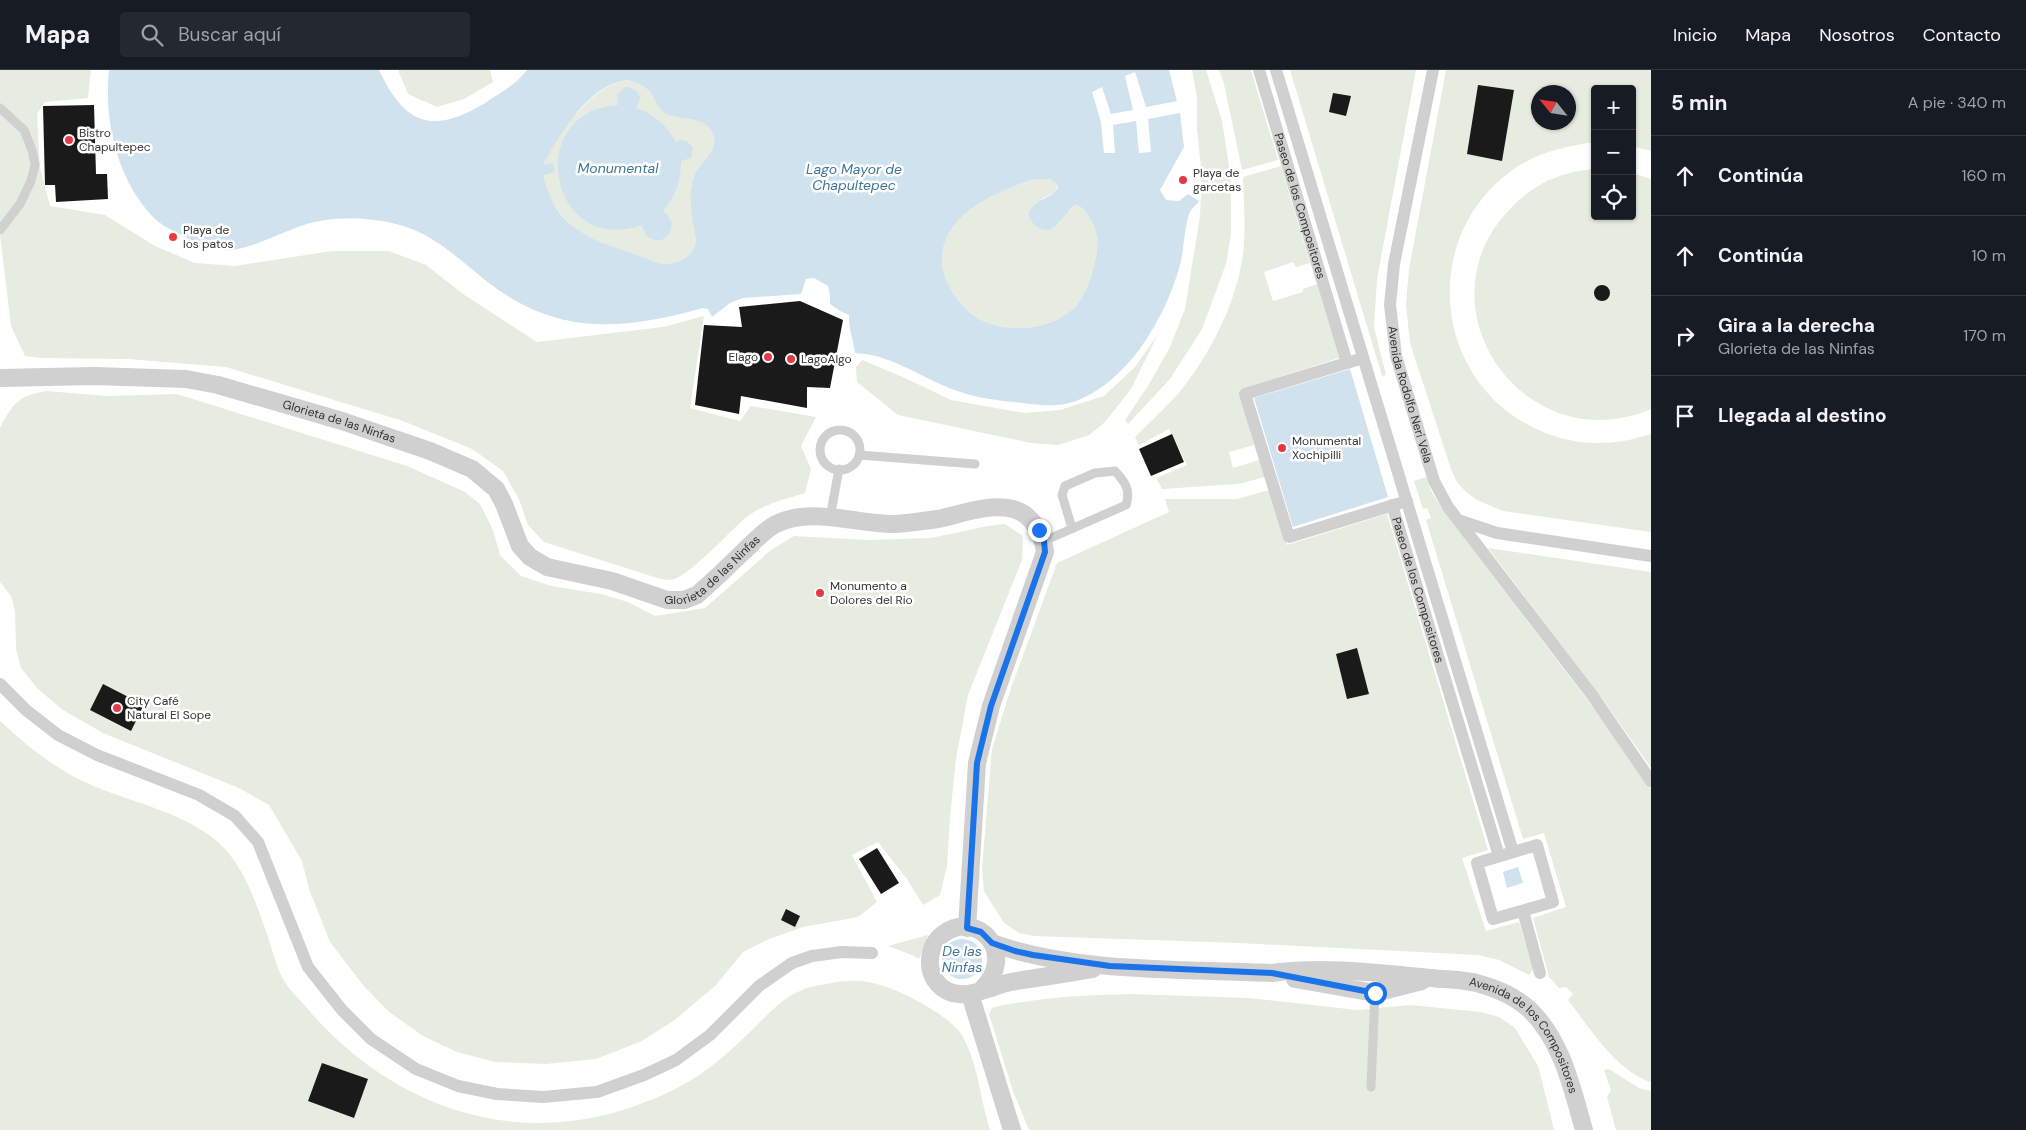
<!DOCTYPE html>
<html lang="es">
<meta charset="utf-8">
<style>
body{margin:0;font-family:"DM Sans",sans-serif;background:#242831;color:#f1f3f6}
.controls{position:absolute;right:15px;top:15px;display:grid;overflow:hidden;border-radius:5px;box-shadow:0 1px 4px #0004}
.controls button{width:45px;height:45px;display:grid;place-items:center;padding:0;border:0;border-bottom:1px solid #363941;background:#171b24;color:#f1f3f6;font:25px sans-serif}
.compass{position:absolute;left:1531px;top:15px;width:45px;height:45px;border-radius:50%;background:#171b24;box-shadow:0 1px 4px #0004;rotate:300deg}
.stop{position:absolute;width:15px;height:15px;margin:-11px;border:4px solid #1a73e8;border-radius:50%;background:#fff}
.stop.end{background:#1a73e8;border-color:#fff;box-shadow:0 1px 5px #0008}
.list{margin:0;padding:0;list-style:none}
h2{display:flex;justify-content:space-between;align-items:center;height:65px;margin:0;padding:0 20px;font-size:21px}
h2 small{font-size:16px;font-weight:400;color:#9ea1a6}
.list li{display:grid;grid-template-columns:32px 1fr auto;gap:15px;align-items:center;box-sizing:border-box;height:80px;padding:0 20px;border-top:1px solid #363941}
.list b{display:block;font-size:19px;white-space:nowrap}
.list p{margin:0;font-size:16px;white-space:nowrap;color:#9ea1a6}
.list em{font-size:16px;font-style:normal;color:#9ea1a6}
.icon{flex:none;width:28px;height:28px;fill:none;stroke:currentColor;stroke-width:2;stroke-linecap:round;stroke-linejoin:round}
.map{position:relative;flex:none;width:1651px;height:1060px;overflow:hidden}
header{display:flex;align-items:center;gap:30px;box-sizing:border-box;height:70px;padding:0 25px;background:#171b24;border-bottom:1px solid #363941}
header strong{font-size:24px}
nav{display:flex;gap:28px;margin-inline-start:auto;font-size:18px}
.search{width:350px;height:45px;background:#242831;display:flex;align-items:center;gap:12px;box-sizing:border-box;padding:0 18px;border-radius:5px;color:#9ea1a6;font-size:19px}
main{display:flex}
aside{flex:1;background:#171b24}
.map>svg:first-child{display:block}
.green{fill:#e6ecdf;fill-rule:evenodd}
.water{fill:#cfe2ee;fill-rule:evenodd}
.pier{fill:#fff}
.building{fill:#1a1a1a}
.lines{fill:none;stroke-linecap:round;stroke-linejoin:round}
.service{stroke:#d0d0d0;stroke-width:9}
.pedestrian{stroke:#d0d0d0;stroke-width:12}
.minor{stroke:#d0d0d0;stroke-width:18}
.route{stroke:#1a73e8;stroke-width:6}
.poi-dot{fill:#e63946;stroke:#fff;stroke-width:2}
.labels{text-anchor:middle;stroke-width:5;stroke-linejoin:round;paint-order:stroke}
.poi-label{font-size:12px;fill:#333;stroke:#fff;text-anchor:start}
.street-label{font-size:12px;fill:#333;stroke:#fff}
.water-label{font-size:14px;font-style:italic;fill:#3f7597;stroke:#fff}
</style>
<header>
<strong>Mapa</strong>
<div class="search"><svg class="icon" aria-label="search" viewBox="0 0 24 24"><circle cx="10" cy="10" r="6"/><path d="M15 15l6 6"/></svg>Buscar aquí</div>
<nav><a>Inicio</a><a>Mapa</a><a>Nosotros</a><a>Contacto</a></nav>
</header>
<main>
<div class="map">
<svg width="1651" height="1060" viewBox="0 0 1651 1060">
<rect width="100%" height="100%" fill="#fff"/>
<path class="green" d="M0,0h91l-3,28 -43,4 -8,12 3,54 10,38 55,9 50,31 40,17 40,3 97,-15h57l37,14 37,29 74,48 126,-15 41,-11 -14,92 50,13 11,-15 65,11 -15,29 10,23 -6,24c-19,6 -41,11 -57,23 -17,13 -60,63 -78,64 -5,0 -11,-2 -16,-3l-110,-35 -16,-17 -9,-26 -16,-28 -31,-22 -69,-28 -177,-54 -98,-8 -87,-1 -16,-2 -14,-30 -11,-91z
M398,0h92l3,12 -29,17 -27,8 -29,-13z
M1192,0h14l16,51 9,58v55l-5,30 -24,65 -32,50 -42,45 -3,-4 23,-34 22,-39 15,-38 15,-93 2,-39 -5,-48v-31z
M1219,0h32l27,90 -36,10 -18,-86z
M1290,0h126l-39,209 -3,48 12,48 -4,1z
M1446,0h205v81l-19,-5v-57h-37v53c-27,4 -52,9 -75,23 -103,65 -90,219 21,266 36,16 74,15 110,3v98l-148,-21 -26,-11 -11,-8 -9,-10 -6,-13 -41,-126 -4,-38 3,-36zM1538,22h30v30h-30z
M629,10c7,2 14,5 20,11 7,7 6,17 19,23 12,6 33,3 42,15 14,19 -10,32 -16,47 -7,19 0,45 2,65 -4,18 -20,25 -38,22 -25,-10 -52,-16 -75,-29 -18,-10 -46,-47 -41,-69 3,-9 22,-37 29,-45 16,-18 32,-37 58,-40z
M1281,96l29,97 -14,4 -3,-5 -29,10 9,29 30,-9v-3l14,-5 22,74 -100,32 15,55 -25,7 4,16 26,-8 6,17 -27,7 -76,5 -6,-11 31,-13 -18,-36 -30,16 -4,-8c14,-14 29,-28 43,-43 31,-37 59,-92 65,-140 3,-26 1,-51 0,-77z
M1595,99v47h37v-43l19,6v230c-127,54 -236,-104 -140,-201 22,-24 51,-37 84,-39z
M1034,109h16l7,5v8l-16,7 18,25 6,-11 11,-8c7,1 10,6 13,12 4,6 7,14 8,21 2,18 -9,55 -21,68 -25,27 -81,30 -108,5 -12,-11 -22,-27 -25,-42 -9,-52 52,-77 91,-90z
M1158,264l-27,55 -26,33 -16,13 -31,10 -27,-2 -133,-28 -41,-33 -1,-15 6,-7 43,18 46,22 73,13 36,-3 44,-14 31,-29z
M47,321l59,5 71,-2 230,72 58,26 15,12 13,26 7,25 21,21 30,10 50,8 27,8 27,14 50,-8 66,-58 23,-14 74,4 63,-2 57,-12 17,-2 18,12 -1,24 -54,135 -12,63 -6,60 -3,48 -7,29 -17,10 -16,-26 -29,-37 -26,13 25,47 -19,15 -55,10 -34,12 -26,13 -27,33 -40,34 -34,22 -46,18 -50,5 -51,-2 -38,-10 -34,-16 -35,-25 -25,-26 -33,-43 -21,-53 -7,-28 -33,-56 -30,-17 -136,-55 -40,-23 -25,-21 -17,-21 -5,-19 -1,-38 -4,-15 -11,-14v-154c13,-25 19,-33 47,-37z
M1426,407l5,14 11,18 185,243 24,37v293c-34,-10 -62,-55 -83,-82l5,-6 -7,-7 -7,1 -10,-11 -16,-59 33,-11 -22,-74 -21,6 -97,-319 5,-2 -4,-10 -4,1 -9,-28z
M1269,420l18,55 100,-31 101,336 -26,8 24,73 33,-9 14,47 -4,6 -30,-15 -21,-5 -239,-12 -205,-7 -15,-3 -15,-10 -20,-32 -2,-23 10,-119 19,-61 46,-125 112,-51 -4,-13h72z
M1488,478l163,24v196l-47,-67z
M0,651c29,27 59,51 96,66 39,16 91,27 123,56 25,23 37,60 48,91 5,14 8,29 15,43 5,11 16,20 24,30 53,63 127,108 210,115 56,5 113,-9 163,-35 26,-13 50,-35 71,-55 16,-15 30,-33 50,-41 9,-5 21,-6 32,-8 27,-6 49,0 74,12 16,8 49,26 57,42 16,31 17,61 27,93h-990z
M928,865l-9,24 -7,-4 -24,-9z
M1130,924l119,4 108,12 53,-5 71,7 18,5 16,11 23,38 16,64h-525l-16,-39 -24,-77 3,-6c12,-4 25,-5 38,-7 33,-5 66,-6 100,-7z
M1609,999l30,19 12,3v39h-35l-9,-33 4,-7 -7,-20z"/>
<path class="water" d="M109,0h270c26,55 53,65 106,33 15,-10 31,-18 42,-33h642l11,43 4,34 -24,43 6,10 13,1 9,-7 11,7c-4,5 -10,10 -11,16 -4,15 -4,32 -8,48 -7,25 -17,48 -31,70 -18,30 -55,69 -94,70 -13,1 -28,-2 -41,-3 -23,-2 -46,-6 -67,-15 -29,-12 -59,-33 -92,-34 -1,-12 -7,-25 -6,-38l-9,-4 -10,-7v-8l-2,-10 -14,-8 -8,1 -5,15 -58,4 -13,5 -18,14 -4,-8 -5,-1c-83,23 -147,28 -218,-28 -26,-21 -52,-46 -85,-55 -35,-9 -73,-10 -107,4 -20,7 -39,18 -61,21 -16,2 -33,-6 -47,-13 -12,-6 -25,-12 -34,-22 -35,-39 -47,-95 -42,-145zM628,10c8,2 15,5 21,11 7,7 6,17 18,23 13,6 34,3 43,15 14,19 -10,32 -16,47 -7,19 -1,45 2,65 -4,18 -20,25 -38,22 -53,-22 -99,-22 -115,-88l12,-3 -2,-9 -10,1c19,-31 45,-80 85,-84zM1034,109h16l7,5 1,4c-4,11 -20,7 -30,26 3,7 6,12 13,15 17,6 22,-18 35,-24 7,2 10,6 13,12 4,6 7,14 8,21 2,18 -9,55 -21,68 -25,27 -81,30 -108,5 -12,-11 -22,-27 -25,-42 -9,-52 52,-77 91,-90z
M625,17c8,0 14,4 15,12l-4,9c18,6 31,18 40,34l5,-2 6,1 6,7 -2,10 -10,3c0,20 -5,35 -18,50l5,4 4,8 -2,10 -8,7c-11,1 -18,-4 -20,-15 -93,33 -120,-114 -24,-120l-1,-10z
M1350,299l38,128 -95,30 -39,-129z
M1518,797l5,16 -16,5 -4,-16z
M942 889a20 20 0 1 1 40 0a20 20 0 1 1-40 0Z"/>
<path class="pier" d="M1135,2l11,35 32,-6 2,12 -32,6 3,33 -12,1 -3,-32 -23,4 2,28h-11l-3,-31 -9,-30 10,-5 9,27 22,-4 -8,-34z"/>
<path class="building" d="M1478,15l36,5 -12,71 -35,-7z
M1333,23l18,3 -5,20 -17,-4z
M94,35l2,69h11l1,25 -52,3 -1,-17h-10l-2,-79z
M1594 223a8 8 0 1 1 16 0a8 8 0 1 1-16 0Z
M800,231l43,19 -13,68 -23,-1v21l-66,-12 -2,18 -44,-9 9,-80 38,2 -3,-20z
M1172,364l12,28 -33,14 -12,-27z
M1357,578l12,46 -22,5 -11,-45z
M103,614l41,21 -13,26 -41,-21z
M877,778l22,35 -18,11 -22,-35z
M786,839l14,7 -5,11 -14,-7z
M322,993l46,16 -14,39 -46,-17z"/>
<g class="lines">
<path class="service" d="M0,38l24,22 8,20 3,15 -4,16 -11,23 -20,26
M820 380a20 20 0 1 1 40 0a20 20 0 1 1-40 0Z
M859,385l116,9
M830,448l9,-49
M1044,471l82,-36c5,-15 -1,-23 -11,-34l-20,2 -30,13 -3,9 10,33
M1371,1017l4,-94"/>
<g class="pedestrian">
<path id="s1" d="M1259,0l88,293"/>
<path d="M1276,0l237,782"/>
<path id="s2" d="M1433,0l-39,194 -4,41 6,51 38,125 14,26 144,188 59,86"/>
<path d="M1363,288l-118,36 44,143 118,-36"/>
<path id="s3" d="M1392,435l107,351"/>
<path d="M1458,450l39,13 154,23"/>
<path d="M0,614l26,26 32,25 39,20 102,40 36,21 23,26 50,125 34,43 29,29 45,30 42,17 39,8 46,3 54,-5 47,-17 32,-15 34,-25 49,-49 33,-23 20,-7 30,-4 30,1"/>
<path d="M1537,775l16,57 -60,17 -16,-56z"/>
<path d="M1523,841l17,62"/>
</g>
<g class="minor">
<path id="s4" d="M0,308l94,-2 92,3 32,6 124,36 88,30 42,18 24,20 8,15 16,42 10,11 17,10 65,14 55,19h17l13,-5c16,-14 32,-29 47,-44 9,-8 20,-21 32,-27 36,-18 82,1 120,0 14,-1 28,-3 42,-5 23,-5 51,-16 75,-10 19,5 30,25 32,43l-54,154 -14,57 -10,165"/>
<path id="s5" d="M992,873c83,30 191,26 280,30 52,-7 106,0 159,5 16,2 33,1 49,6 18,5 36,13 50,26 32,31 42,78 54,120"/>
<path d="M1295,909l80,14 47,-12"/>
<path d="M981,920c38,-35 -3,-82 -38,-56 -9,7 -13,17 -13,27 -1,17 12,32 29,33 16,2 36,-9 52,-12 27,-5 55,-8 82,-13"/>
<path d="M970,924l42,136"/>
</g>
</g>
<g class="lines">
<path class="route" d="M1039,460l5,11 1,11 -54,154 -14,57 -10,165 14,4 11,11 23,8 18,4 77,11 162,7 103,20"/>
</g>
<g class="poi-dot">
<circle cx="69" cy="70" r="5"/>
<circle cx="1183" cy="110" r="5"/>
<circle cx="173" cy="167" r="5"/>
<circle cx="768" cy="287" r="5"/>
<circle cx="791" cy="289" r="5"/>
<circle cx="1282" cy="378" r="5"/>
<circle cx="820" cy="523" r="5"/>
<circle cx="117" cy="638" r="5"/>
</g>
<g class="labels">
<g class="poi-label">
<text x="79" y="67">Bistro<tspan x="79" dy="14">Chapultepec</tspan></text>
<text x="1193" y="107">Playa de<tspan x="1193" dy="14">garcetas</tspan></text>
<text x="183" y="164">Playa de<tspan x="183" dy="14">los patos</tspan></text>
<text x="758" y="291" text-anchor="end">Elago</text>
<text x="801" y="293">LagoAlgo</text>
<text x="1292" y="375">Monumental<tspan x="1292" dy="14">Xochipilli</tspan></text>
<text x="830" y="520">Monumento a<tspan x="830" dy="14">Dolores del Rio</tspan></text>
<text x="127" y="635">City Café<tspan x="127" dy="14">Natural El Sope</tspan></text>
</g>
<g class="street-label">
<text dy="4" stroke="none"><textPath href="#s1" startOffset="142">Paseo de los Compositores</textPath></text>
<text dy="4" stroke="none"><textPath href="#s2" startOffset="331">Avenida Rodolfo Neri Vela</textPath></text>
<text dy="4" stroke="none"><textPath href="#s4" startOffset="345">Glorieta de las Ninfas</textPath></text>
<text dy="4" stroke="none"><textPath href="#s4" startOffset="795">Glorieta de las Ninfas</textPath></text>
<text dy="4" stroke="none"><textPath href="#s3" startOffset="89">Paseo de los Compositores</textPath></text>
<text dy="4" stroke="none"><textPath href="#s5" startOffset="562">Avenida de los Compositores</textPath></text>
</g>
<g class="water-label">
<text x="618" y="103">Monumental</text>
<text x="854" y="104">Lago Mayor de<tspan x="854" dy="16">Chapultepec</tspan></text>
<text x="962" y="886">De las<tspan x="962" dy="16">Ninfas</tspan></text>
</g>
</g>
</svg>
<div class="controls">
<button>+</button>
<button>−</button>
<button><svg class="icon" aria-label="locate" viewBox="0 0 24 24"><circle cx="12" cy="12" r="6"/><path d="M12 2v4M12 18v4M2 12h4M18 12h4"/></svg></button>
</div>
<svg class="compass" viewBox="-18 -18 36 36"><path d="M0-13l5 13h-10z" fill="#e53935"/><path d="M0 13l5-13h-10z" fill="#9ea1a6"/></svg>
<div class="stop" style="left:1375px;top:923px"></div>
<div class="stop end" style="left:1039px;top:460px"></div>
</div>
<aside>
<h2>5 min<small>A pie · 340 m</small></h2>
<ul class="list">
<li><svg class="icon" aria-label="ahead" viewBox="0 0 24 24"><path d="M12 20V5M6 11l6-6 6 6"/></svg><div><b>Continúa</b></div><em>160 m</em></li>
<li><svg class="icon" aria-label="ahead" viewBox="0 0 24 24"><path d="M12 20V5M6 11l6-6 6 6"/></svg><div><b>Continúa</b></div><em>10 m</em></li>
<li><svg class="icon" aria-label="right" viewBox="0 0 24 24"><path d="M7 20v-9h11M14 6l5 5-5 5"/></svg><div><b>Gira a la derecha</b><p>Glorieta de las Ninfas</p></div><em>170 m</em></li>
<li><svg class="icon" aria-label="arrive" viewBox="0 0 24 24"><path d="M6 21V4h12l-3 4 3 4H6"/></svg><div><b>Llegada al destino</b></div></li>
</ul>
</aside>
</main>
